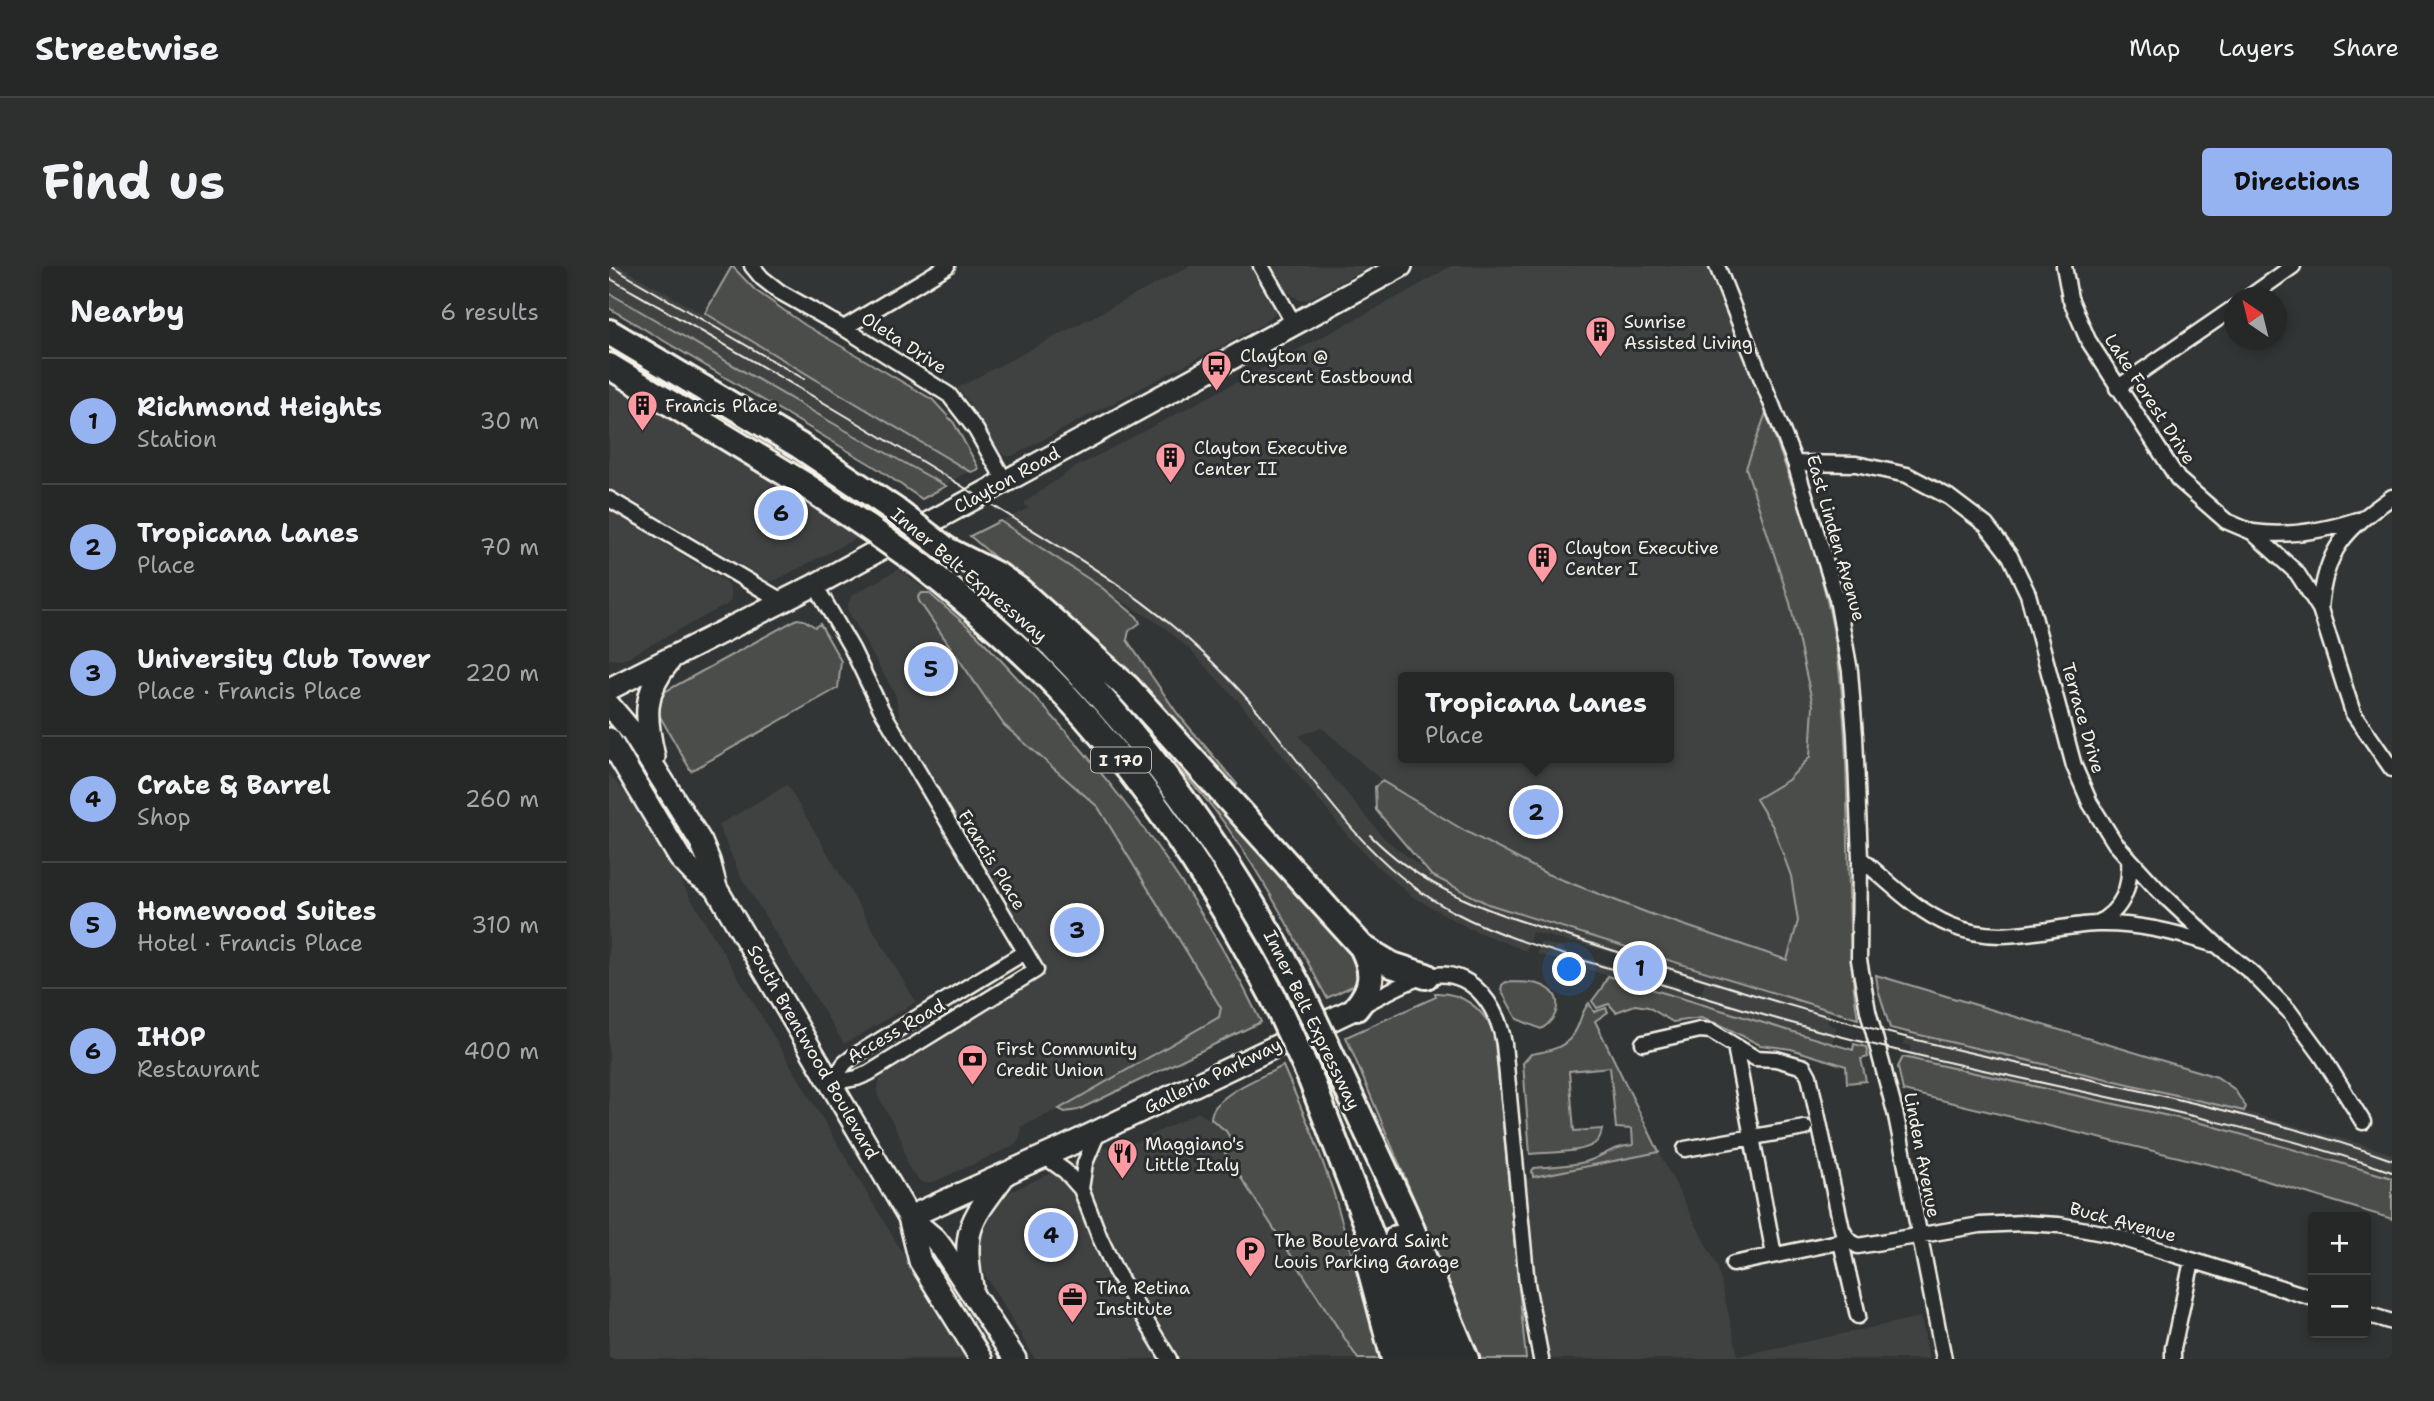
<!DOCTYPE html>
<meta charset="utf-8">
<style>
body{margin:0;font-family:"Shantell Sans",sans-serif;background:#2e3030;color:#f1f3f6}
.controls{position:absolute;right:21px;bottom:21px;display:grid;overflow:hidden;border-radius:7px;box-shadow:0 4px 10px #0003}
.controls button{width:63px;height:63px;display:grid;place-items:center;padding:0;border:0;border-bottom:2px solid #424445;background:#262828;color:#f1f3f6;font:35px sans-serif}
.compass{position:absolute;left:1615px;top:21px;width:63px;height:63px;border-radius:50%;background:#262828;box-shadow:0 4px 10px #0003;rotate:325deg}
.you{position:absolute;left:961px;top:704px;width:24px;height:24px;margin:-18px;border:5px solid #fff;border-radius:50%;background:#1a73e8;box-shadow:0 0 0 10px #1a73e833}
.badge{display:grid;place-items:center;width:46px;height:46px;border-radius:50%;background:#95b2f1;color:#111;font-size:23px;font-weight:700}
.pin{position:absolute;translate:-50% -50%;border:4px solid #fff;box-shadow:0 2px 7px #0006}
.popup{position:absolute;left:789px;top:406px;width:276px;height:91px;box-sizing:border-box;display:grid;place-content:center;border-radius:7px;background:#262828;filter:drop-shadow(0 2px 5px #0005);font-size:23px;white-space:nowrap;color:#a4a6a8}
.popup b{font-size:26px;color:#f1f3f6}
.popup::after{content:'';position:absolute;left:50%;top:100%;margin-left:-14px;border:14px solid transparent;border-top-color:#262828}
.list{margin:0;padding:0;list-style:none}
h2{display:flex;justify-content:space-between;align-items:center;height:91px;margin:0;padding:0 28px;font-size:30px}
h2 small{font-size:23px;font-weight:400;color:#a4a6a8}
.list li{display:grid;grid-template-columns:46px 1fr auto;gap:21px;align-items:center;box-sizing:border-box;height:126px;padding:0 28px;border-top:2px solid #424445}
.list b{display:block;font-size:26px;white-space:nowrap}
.list p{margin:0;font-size:23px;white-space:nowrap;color:#a4a6a8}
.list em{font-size:23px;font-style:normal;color:#a4a6a8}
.map{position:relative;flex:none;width:1783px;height:1093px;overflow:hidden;border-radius:7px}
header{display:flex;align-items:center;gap:42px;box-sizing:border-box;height:98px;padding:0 35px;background:#262828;border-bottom:2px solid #424445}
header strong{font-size:33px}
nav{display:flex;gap:38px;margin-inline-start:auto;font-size:24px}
.intro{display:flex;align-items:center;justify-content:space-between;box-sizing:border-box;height:168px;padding:0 42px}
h1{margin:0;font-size:49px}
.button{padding:18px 32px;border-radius:7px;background:#95b2f1;color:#111;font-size:24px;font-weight:700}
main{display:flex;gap:42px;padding:0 42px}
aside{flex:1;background:#262828;border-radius:7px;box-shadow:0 4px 10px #0003}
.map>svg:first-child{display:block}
.built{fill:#404242;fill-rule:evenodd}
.green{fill:#4b4d4c;stroke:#a09f9a;stroke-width:2}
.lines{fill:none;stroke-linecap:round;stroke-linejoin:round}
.minor-casing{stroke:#f4f1e8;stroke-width:19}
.primary-casing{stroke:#f4f1e8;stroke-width:26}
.motorway-casing{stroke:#f4f1e8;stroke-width:30}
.minor{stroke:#2a2d2e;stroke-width:14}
.primary{stroke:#2a2d2e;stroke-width:21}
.motorway{stroke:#2a2d2e;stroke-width:24}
.tram{stroke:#f4f1e8;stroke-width:2}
.motorway-bridge-casing{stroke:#f4f1e8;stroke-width:30;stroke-linecap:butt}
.motorway-bridge{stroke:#2a2d2e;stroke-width:24}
.labels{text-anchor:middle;stroke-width:6;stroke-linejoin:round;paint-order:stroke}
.shield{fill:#2a2d2e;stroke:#b7b6b0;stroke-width:2}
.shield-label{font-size:16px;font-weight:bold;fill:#f4f1e8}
.poi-label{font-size:18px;fill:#f4f1e8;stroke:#2a2d2e;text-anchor:start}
.street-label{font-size:18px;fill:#f4f1e8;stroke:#2a2d2e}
</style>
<header>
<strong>Streetwise</strong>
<nav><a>Map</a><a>Layers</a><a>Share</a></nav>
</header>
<div class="intro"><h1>Find us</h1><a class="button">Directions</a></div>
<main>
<aside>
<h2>Nearby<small>6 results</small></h2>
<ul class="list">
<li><span class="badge">1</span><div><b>Richmond Heights</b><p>Station</p></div><em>30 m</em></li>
<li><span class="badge">2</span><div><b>Tropicana Lanes</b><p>Place</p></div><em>70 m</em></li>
<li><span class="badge">3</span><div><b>University Club Tower</b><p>Place · Francis Place</p></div><em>220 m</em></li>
<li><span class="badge">4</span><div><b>Crate &amp; Barrel</b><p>Shop</p></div><em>260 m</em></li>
<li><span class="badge">5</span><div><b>Homewood Suites</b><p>Hotel · Francis Place</p></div><em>310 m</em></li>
<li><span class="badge">6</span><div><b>IHOP</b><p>Restaurant</p></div><em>400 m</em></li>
</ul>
</aside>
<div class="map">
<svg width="1783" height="1093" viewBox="0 0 1783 1093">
<rect width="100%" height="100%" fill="#323535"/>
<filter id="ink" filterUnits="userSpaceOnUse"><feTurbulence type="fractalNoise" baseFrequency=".0143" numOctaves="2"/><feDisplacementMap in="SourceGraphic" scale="14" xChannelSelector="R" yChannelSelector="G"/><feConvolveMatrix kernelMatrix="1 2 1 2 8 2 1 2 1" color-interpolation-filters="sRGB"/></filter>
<g filter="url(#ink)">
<path class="built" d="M0,0h10l85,49 1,-2 264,158 -25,14 -101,-56 -234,-136z
M581,0h62l22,40 1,7 -12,11 -251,132h-6l-11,-8 -27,-47 -11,-13z
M664,0h98l-62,33 -9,1 -15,-10z
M842,0h257l58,147 -20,55 44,135 23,102 -3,52 -22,23 -32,19 17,28 18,49 7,45 -11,39 -139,-47 -101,-39 -82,-43 -83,-50 -61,-54 -22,9 86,103 46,36 57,29 342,108 -3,11 10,4 -5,17 -295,-90 3,-12 23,6v3l138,42 4,-11 -132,-41 -1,2 -40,-11 -6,19 -58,-23 -55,-31 -33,-28 -32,-33 -106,-131 -55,-58 -23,-20 -90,-56 -72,-50 27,-13 -5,-5 48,-34 337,-178zM794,411h266v81h-266z
M0,118l171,103 77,51 -81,42 -7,1 -160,-94z
M0,244l114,70 7,7 1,13 -5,5 -104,55 -13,-1z
M290,303l30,24h-7l82,132 94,82 126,207 -165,95 -39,18 1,6 -3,9 -7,5 -75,34 -10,2 -6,-2 -12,-14 -7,-29 -23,-42 -1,-6 3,-10 3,-5 164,-102 -114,-184 -33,-70 -4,-23 -48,-85v-8l6,-9z
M0,508l25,29 332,556h-357z
M178,519l129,217 -72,42 -103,-167 -23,-52z
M1297,765l312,73 143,40 31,10v24l-183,-53 -301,-66 3,-13 -8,-2z
M590,846l27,19 133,228h-324l-52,-88 -6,-15 1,-24 18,-31 12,-8 98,-46 30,-5z
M1050,886l59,116 20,88 183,-39 8,42h-381l-8,-43 -15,-137z"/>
<path class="green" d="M123,0l23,24 50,35 128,75 21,23 25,46 -7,3 -3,-1 -264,-158z
M0,27l234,136 103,57 -24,13 -47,-32 -266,-159z
M1157,147c30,83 63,167 73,255 9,74 8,150 10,224 1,42 2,85 9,127l-370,-115 -57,-29 -55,-65 -1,-23 7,-6 83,50 82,43 101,39 139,47 11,-39 -7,-45 -18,-49 -17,-28 32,-19 22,-23 3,-52 -23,-102 -44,-135z
M391,255l101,66 36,30 3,6 -11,8 -2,9 50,73 60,71 -4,3 -214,-209 -49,-42z
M313,327h7c14,13 30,25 44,38 20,20 39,41 58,62 93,99 171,207 230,329l-183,88 -13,2 -6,-3 160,-92 2,-9 -123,-201 -94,-82 -85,-124 -1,-4z
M188,353l7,1 11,7 5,-3 21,37 -3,27 -147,83 -33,-58v-9l8,-13z
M567,489l181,202 4,25 -34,16c-35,-65 -69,-132 -114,-190 -13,-17 -29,-33 -43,-49z
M1267,709l341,102 17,12 12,18 -2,4 -354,-83 -12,-39z
M999,710l245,74 1,-6 12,3 2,10 -7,2 5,22 -19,2 -1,-17 -55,-17 -31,-4 -39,-20 -20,-7 -28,4 -25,-15 -13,-2 -19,7 -7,-8 -12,4 -5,-7 9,-12z
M897,716c11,1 24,-1 35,3 24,9 19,33 0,44l-24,-10 -16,-29 1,-5z
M826,727c28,-1 48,16 59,40l32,326h-45l-135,-322 90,-40z
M980,737l5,9 12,-4 2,4 -13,9 64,131 -126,25 -1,-6 2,-3c17,-2 35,-2 51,-6 19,-6 27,-15 48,-17l-1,-16 -16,-1 -6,-61 -41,4 5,60 28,-2c0,2 -2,9 -4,11 -9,14 -52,12 -68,14l-7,-91 8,-9c19,-3 37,-6 46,-26 4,-9 5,-17 12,-25z
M1294,791l306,68 183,53v41l-168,-51 -321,-77 -5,-24z
M674,800l30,69 20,56 49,168h-24l-133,-206 10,-7 -9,-15 -15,-12c-1,-23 53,-43 72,-53z"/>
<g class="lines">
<defs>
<path id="minor" d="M143,0l10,12 18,14 64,36 105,67 27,35 29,51
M652,0l33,58
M1108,0l78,197 42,136 13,72 5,65 5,122 -1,102 9,51 28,105 48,243
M1455,0l6,32 18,42 90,139 48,42 26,11 45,41 23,36 33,104 39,56
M1639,32l45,-32
M235,62l103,-62
M1508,122l118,-81
M1186,197l61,1 51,11 42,22 37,28 24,31 18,38 46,172 16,37 25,40 42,46 60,56 35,28 37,38 33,45 41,66
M0,233l173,102
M1644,266c36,5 70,-1 104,-12
M206,319l37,64 29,60 155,261 -167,103 -12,5 -26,5
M1711,343c5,-60 25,-79 72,-112
M1251,592c28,23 56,53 90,67 51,22 96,1 147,-1 40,-1 77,8 115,20
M1487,658c27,-14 35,-36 33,-66
M753,739c20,-9 49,-28 71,-30 41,-5 65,33 71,69l23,240 14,75
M1034,777l57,-13 11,1 44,27 21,1 28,8 5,9 33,153 6,11 10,6 122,-21 43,-2 36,2 49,9 205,64
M1126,780l39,209
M222,817l14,-20 9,-7 171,-104
M1076,883l120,-21
M435,890l21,15 16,18 19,49 15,32 54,89
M472,923l4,-26 13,-31
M1232,976l17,74
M1124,998l115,-24
M1757,1048l26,8
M1564,1093v-11l19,-87"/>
<path id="primary" d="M0,423l206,-104 586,-319
M0,439l23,27 69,110 8,19 7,27 193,329 11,44 61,98
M0,473l71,119 15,16 21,14
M45,491c-9,-39 -12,-64 16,-97
M300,951l158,-71 289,-138
M300,951l26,22 7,9 73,111
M363,1021c-11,-57 -1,-67 32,-111"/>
<path id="motorway" d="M0,66l191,114 95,64
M0,100l196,119 61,41
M338,284l52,26 20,14 109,98 234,259 30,18 34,11
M311,298c43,35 85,70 124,109 94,94 167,206 229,324
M373,314c131,112 235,253 316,405
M747,742c18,-21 18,-37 6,-61
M727,799l68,146 62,148
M701,811l109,282
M788,972l46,121
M758,991l27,102"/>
</defs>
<use href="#minor" class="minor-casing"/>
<use href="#primary" class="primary-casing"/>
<use href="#motorway" class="motorway-casing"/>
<use href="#minor" class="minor"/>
<use href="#primary" class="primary"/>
<use href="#motorway" class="motorway"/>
<path class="tram" d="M1,0l194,113
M0,12c130,75 261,150 388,230 61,38 124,74 179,121 37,31 69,65 99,103 53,67 101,140 179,180 60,32 129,47 193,68 85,26 170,52 257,72 163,39 329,65 488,120
M761,569c44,45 100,70 160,89 124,39 248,81 375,113 162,41 329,67 487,123"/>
<defs>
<path id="motorway-bridge" d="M286,244l52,40
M257,260l54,38
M689,719l38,80
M664,731l37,80"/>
</defs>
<use href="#motorway-bridge" class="motorway-bridge-casing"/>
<use href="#motorway-bridge" class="motorway-bridge"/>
</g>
</g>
<defs>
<symbol id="building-pin" viewBox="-11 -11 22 30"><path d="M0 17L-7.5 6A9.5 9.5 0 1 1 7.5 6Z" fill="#ff9aa2" stroke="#2a2d2e"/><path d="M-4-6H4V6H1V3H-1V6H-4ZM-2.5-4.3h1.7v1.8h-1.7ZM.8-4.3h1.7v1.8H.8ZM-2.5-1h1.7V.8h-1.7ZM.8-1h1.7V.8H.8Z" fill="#111"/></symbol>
<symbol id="bus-pin" viewBox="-11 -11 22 30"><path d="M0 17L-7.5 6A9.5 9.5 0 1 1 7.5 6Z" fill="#ff9aa2" stroke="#2a2d2e"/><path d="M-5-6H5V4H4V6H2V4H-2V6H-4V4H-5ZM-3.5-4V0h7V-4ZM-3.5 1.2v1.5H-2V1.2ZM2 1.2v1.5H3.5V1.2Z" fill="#111"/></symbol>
<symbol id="bank-pin" viewBox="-11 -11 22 30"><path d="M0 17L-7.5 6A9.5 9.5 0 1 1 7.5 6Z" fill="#ff9aa2" stroke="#2a2d2e"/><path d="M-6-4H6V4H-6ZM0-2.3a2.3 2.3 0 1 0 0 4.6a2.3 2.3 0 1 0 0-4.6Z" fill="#111"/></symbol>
<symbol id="restaurant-pin" viewBox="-11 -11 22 30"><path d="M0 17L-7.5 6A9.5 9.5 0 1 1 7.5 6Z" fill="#ff9aa2" stroke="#2a2d2e"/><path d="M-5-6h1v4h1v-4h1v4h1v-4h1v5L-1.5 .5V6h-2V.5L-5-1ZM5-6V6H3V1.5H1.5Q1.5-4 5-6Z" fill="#111"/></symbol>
<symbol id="parking-pin" viewBox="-11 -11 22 30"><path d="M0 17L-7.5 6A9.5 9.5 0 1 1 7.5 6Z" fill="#ff9aa2" stroke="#2a2d2e"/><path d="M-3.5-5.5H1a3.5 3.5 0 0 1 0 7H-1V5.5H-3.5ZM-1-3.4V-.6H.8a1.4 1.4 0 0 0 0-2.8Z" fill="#111"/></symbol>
<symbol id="office-pin" viewBox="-11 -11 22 30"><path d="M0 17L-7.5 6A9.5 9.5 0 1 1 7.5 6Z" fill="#ff9aa2" stroke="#2a2d2e"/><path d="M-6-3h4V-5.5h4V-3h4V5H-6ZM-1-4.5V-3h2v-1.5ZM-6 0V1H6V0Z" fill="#111"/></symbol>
</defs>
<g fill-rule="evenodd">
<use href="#building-pin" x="974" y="48" width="35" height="47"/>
<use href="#bus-pin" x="590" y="82" width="35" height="47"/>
<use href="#building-pin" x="16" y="122" width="35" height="47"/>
<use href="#building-pin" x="544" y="174" width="35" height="47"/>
<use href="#building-pin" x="916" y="274" width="35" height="47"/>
<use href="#bank-pin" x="346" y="776" width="35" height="47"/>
<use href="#restaurant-pin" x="496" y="870" width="35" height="47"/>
<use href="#parking-pin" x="624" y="968" width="35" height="47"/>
<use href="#office-pin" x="446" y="1014" width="35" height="47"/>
</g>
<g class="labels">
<rect class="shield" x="482" y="481.5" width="60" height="25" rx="5"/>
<g class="shield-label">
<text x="512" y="500">I 170</text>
</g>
<g class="poi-label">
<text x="1015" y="62">Sunrise<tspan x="1015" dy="21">Assisted Living</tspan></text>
<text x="631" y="96">Clayton @<tspan x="631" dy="21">Crescent Eastbound</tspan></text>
<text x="56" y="146">Francis Place</text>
<text x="585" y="188">Clayton Executive<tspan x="585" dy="21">Center II</tspan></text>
<text x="956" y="288">Clayton Executive<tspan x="956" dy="21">Center I</tspan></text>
<text x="387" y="789">First Community<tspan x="387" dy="21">Credit Union</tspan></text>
<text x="536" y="884">Maggiano's<tspan x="536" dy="21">Little Italy</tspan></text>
<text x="665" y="981">The Boulevard Saint<tspan x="665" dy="21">Louis Parking Garage</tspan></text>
<text x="487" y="1028">The Retina<tspan x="487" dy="21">Institute</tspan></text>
</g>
<g class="street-label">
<text transform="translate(295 77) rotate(33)" y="6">Oleta Drive</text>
<text transform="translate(1541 133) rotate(57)" y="6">Lake Forest Drive</text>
<text transform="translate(398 214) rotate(-29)" y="6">Clayton Road</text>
<text transform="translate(1227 272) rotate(74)" y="6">East Linden Avenue</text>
<text transform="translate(360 309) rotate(40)" y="6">Inner Belt Expressway</text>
<text transform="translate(1474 452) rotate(74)" y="6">Terrace Drive</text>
<text transform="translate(383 594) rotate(59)" y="6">Francis Place</text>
<text transform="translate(703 754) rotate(64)" y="6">Inner Belt Expressway</text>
<text transform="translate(287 765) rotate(-30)" y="6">Access Road</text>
<text transform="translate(204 786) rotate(60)" y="6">South Brentwood Boulevard</text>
<text transform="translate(604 810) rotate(-26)" y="6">Galleria Parkway</text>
<text transform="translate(1313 889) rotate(79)" y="6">Linden Avenue</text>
<text transform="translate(1514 956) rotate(15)" y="6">Buck Avenue</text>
</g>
</g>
</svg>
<div class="controls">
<button>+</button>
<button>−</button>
</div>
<svg class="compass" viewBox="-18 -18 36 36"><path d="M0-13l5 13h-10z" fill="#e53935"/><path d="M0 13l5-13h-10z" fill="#a4a6a8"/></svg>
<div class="you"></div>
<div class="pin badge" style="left:1031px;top:702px">1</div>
<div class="pin badge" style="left:927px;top:546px">2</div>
<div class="popup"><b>Tropicana Lanes</b>Place</div>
<div class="pin badge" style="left:468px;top:664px">3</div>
<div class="pin badge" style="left:442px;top:969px">4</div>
<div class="pin badge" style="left:322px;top:403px">5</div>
<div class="pin badge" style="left:172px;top:247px">6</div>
</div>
</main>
